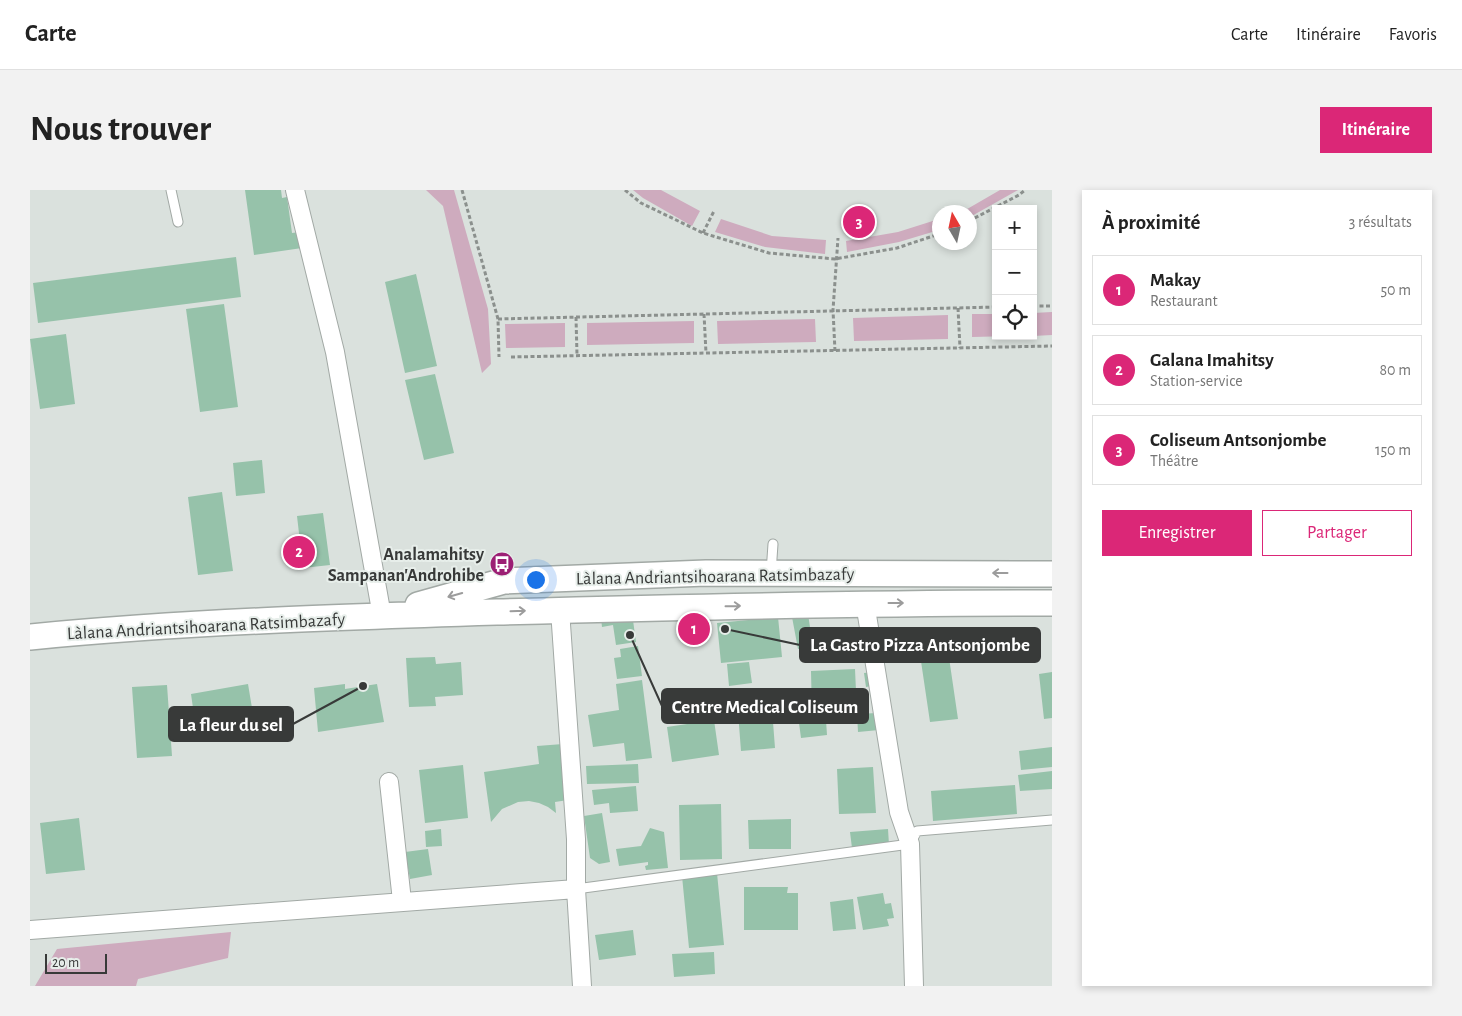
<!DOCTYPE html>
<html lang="fr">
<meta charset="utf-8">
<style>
body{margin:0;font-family:"Alegreya Sans",sans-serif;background:#f2f2f2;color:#222}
.controls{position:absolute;right:15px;top:15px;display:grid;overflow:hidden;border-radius:0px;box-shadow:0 2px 8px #0003}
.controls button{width:45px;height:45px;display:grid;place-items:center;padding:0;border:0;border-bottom:1px solid #e0e0e0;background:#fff;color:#222;font:25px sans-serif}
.compass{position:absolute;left:902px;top:15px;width:45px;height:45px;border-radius:50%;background:#fff;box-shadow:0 2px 8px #0003;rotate:351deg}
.scale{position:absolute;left:15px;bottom:12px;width:62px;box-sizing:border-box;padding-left:5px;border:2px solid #383a39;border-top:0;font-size:14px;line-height:18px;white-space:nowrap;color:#383a39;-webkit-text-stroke:4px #e7eeea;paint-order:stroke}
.you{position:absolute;left:505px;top:389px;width:18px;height:18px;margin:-12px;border:4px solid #fff;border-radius:50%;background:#1a73e8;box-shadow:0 0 0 8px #1a73e833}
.badge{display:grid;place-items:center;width:32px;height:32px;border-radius:50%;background:#db2777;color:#fff;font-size:16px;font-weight:700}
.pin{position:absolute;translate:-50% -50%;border:2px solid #fff;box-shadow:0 1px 5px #0006}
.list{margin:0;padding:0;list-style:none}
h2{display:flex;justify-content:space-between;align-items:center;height:65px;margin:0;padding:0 20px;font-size:21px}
h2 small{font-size:16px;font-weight:400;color:#767676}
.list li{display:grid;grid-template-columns:32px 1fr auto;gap:15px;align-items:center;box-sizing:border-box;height:70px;margin:0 10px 10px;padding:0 10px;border:1px solid #e0e0e0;border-radius:0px}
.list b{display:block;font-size:19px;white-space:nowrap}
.list p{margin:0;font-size:16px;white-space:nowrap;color:#767676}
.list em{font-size:16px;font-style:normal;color:#767676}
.actions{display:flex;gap:10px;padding:15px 20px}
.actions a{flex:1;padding:11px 0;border:1px solid #db2777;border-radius:0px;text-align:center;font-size:18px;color:#db2777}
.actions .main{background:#db2777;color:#fff}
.icon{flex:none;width:28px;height:28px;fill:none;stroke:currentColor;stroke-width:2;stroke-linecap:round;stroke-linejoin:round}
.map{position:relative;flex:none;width:1022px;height:796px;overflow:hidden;border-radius:0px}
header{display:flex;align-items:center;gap:30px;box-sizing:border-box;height:70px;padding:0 25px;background:#fff;border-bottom:1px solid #e0e0e0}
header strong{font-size:24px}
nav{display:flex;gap:28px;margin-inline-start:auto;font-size:18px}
.intro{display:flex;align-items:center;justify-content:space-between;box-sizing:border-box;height:120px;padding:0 30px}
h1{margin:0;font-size:35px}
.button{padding:12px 22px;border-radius:0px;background:#db2777;color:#fff;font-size:18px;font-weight:700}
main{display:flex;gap:30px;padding:0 30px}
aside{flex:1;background:#fff;border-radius:0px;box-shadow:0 2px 8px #0003}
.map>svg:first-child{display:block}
.green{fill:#ceabbe}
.building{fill:#96c2aa}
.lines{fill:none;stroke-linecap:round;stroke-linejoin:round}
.lane-casing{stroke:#a2a9a5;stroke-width:11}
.street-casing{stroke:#a2a9a5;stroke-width:20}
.secondary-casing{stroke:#a2a9a5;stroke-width:28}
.path{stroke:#8b908d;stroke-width:3;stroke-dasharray:4 2.5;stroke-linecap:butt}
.lane{stroke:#fff;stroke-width:9}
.street{stroke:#fff;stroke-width:18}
.secondary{stroke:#fff;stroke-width:25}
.oneway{stroke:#9c9c9c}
.labels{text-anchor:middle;stroke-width:4;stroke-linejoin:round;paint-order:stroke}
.poi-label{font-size:18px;font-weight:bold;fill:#383a39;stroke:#e7eeea;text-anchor:end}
.street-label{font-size:18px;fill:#383a39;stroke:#e7eeea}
.leader{fill:none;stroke:#383a39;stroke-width:2}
.callout-dot{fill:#383a39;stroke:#e7eeea;stroke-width:2}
.callout{fill:#383a39;stroke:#383a39;stroke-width:2}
.callout-label{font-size:19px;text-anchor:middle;font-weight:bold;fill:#fff}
</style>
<header>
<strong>Carte</strong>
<nav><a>Carte</a><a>Itinéraire</a><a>Favoris</a></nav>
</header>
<div class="intro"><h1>Nous trouver</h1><a class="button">Itinéraire</a></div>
<main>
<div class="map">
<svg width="1022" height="796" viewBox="0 0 1022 796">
<rect width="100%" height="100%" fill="#dae1dd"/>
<path class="green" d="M396,0h28l34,119 3,55 -9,9 -39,-167z
M603,0h28l39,21 -8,15 -49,-28z
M970,0h18l-48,27 -1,-5h-7z
M691,29l51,17 54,4 -1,14 -60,-7 -50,-15z
M909,29v11l-40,12 -52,10 -1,-11 52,-9z
M1022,122v23l-19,1v-23z
M942,124h24v22h18l-42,1z
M918,125v24l-94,2 -1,-23z
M785,129l1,23 -98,2 -1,-23z
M664,131v22l-107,2v-22z
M535,133v24l-59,1 -1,-24z
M201,742l-3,26 -90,21 -2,7h-101l22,-37z"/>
<path class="building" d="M215,0h36l1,8 5,-1 5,36 8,-1 2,16 -48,7z
M206,67l5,40 -203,26 -5,-40z
M386,84l21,92 -32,7 -20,-91z
M194,114l14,103 -38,5 -14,-103z
M36,144l9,70 -35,5 -10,-70z
M405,184l19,79 -30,7 -19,-80z
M232,270l3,33 -29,3 -3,-33z
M192,302l11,79 -35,4 -10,-78z
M293,323l7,52 -27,3 -6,-52z
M602,423l4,29 -20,3 -3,-20 -11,2 -1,-9z
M778,424l5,33 -15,2 -6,-32z
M748,427l4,40 -61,6 -4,-40z
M916,447l12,82 -28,3 -12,-81z
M608,456l4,30 -25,3 -3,-21 7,-1 -1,-8z
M405,467l1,7 25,-2 2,33 -28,2 1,9 -27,1 -3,-49z
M719,472l3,21 -23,3 -2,-22z
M825,479l2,44 -45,2 -1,-44z
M843,482l3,13 -10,2 -2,-14z
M1022,482v46l-8,1 -5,-45z
M612,490l10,78 -26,3 -2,-18 -31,4 -5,-32 31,-5 -3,-26z
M218,494l6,36 -58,9 -5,-35z
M315,494v5l32,-5 7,38 -66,10 -4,-44z
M137,495l5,71 -35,2 -5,-71z
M742,519l3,39 -34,3 -3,-39z
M847,523l2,17 -21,2 -1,-18z
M684,530l5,35 -47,7 -5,-35z
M796,530l1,15 -26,3 -2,-15z
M533,554l5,56 -13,2 1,11 -8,-6 -9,-4 -10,-2 -11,1 -16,7 -11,13 -7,-50 55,-8 -2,-18z
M1022,557v20l-31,3 -2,-19z
M608,574l1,19 -52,1 -1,-18z
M433,575l5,53 -43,5 -6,-53z
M843,577l3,46 -37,1 -2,-45z
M1022,581v18l-32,2 -2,-16z
M985,595l2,29 -84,7 -2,-30z
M606,596l2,25 -28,2 -1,-10 -15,2 -2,-15z
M691,614l1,55 -42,1 -1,-55z
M572,623l8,49 -11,2 -9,-6 -6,-42z
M49,628l6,52 -39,4 -6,-51z
M761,629v30h-42l-1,-29z
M620,638l14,4 4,36 -22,2 -1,-4 3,-1v-3l-29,4 -3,-17 25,-3z
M411,639l1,17 -16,1 -1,-16z
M858,639l1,16 -37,3 -2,-16z
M398,659l4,26 -22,4 -5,-27z
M687,683l7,72 -35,3 -7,-72z
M714,697h44l-1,6h11v37h-54z
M853,703l2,11 6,-1 3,15 -7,1 2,7 -26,4 -6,-33z
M823,709l3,30 -23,2 -3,-29z
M603,740l3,25 -37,5 -4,-25z
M684,762l1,22 -41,3 -2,-23z"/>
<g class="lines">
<defs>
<path id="lane" d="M141,0l7,32
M741,383l2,-29
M546,699l334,-45 7,-13 135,-11"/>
<path id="street" d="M265,0l40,162 47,264
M835,413l34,209 11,32 4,142
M530,420l16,229v50l6,97
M359,592l13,119
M0,740l546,-41"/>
<path id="secondary" d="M388,415l86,-24 202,-8 346,1
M0,447c155,-15 311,-20 467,-25 185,-5 370,-9 555,-9"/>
</defs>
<use href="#lane" class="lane-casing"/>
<use href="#street" class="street-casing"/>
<use href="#secondary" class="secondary-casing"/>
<path class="path" d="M432,0l36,129 1,38
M595,0l16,13 62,30 66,20 66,6 62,-11 42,-14
M922,21v1
M939,31l50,-26 6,-5
M673,43l11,-22
M1003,116h19
M928,118l2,40
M674,124l2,39
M546,127l1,38
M468,129l498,-12
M805,161l-2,-41 5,-72
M481,167l541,-11"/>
<use href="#lane" class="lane"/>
<use href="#street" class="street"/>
<use href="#secondary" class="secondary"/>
</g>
<defs><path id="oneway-shaft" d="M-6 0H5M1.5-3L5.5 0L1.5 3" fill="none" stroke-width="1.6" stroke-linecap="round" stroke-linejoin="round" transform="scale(1.25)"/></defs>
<g class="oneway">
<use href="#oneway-shaft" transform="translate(970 383) rotate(-180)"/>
<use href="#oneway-shaft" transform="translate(425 405) rotate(164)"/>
<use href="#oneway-shaft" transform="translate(866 413)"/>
<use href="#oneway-shaft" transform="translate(703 416) rotate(-1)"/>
<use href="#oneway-shaft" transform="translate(488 421) rotate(-2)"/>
</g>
<defs>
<symbol id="bus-disc" viewBox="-11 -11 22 22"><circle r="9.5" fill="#9c1f74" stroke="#e7eeea"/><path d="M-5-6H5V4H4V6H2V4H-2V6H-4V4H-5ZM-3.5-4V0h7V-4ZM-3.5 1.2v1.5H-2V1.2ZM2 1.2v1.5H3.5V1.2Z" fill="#fff"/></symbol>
</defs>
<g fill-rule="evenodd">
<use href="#bus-disc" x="458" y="360" width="28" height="28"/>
</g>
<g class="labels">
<g class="poi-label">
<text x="454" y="370">Analamahitsy<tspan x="454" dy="21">Sampanan'Androhibe</tspan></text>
</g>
<g class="street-label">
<text transform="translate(685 386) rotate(-1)" y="6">Làlana Andriantsihoarana Ratsimbazafy</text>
<text transform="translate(176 436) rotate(-3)" y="6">Làlana Andriantsihoarana Ratsimbazafy</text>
</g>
</g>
<path class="leader" d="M695 439L770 455M600 445L632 516M333 496L263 534"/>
<g class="callout-dot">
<circle cx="695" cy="439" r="5"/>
<circle cx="600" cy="445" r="5"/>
<circle cx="333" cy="496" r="5"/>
</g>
<g class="callout">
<rect x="770" y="438" width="240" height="34" rx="5"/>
<rect x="632" y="499" width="206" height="34" rx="5"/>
<rect x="139" y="517" width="124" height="34" rx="5"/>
</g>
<g class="callout-label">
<text x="890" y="461">La Gastro Pizza Antsonjombe</text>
<text x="735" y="523">Centre Medical Coliseum</text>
<text x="201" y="541">La fleur du sel</text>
</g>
</svg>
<div class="controls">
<button>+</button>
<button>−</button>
<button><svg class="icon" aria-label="locate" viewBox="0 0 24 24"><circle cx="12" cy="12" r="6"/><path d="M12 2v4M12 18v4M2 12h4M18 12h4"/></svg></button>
</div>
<svg class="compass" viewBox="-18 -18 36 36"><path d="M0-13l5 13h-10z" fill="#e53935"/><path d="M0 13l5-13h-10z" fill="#767676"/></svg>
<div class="scale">20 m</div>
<div class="you"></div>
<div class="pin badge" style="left:664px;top:439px">1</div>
<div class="pin badge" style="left:269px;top:362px">2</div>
<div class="pin badge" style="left:829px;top:32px">3</div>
</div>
<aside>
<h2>À proximité<small>3 résultats</small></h2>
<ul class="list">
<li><span class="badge">1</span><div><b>Makay</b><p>Restaurant</p></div><em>50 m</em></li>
<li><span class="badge">2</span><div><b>Galana Imahitsy</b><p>Station-service</p></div><em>80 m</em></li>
<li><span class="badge">3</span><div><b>Coliseum Antsonjombe</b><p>Théâtre</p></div><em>150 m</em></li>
</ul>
<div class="actions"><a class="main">Enregistrer</a><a>Partager</a></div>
</aside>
</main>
